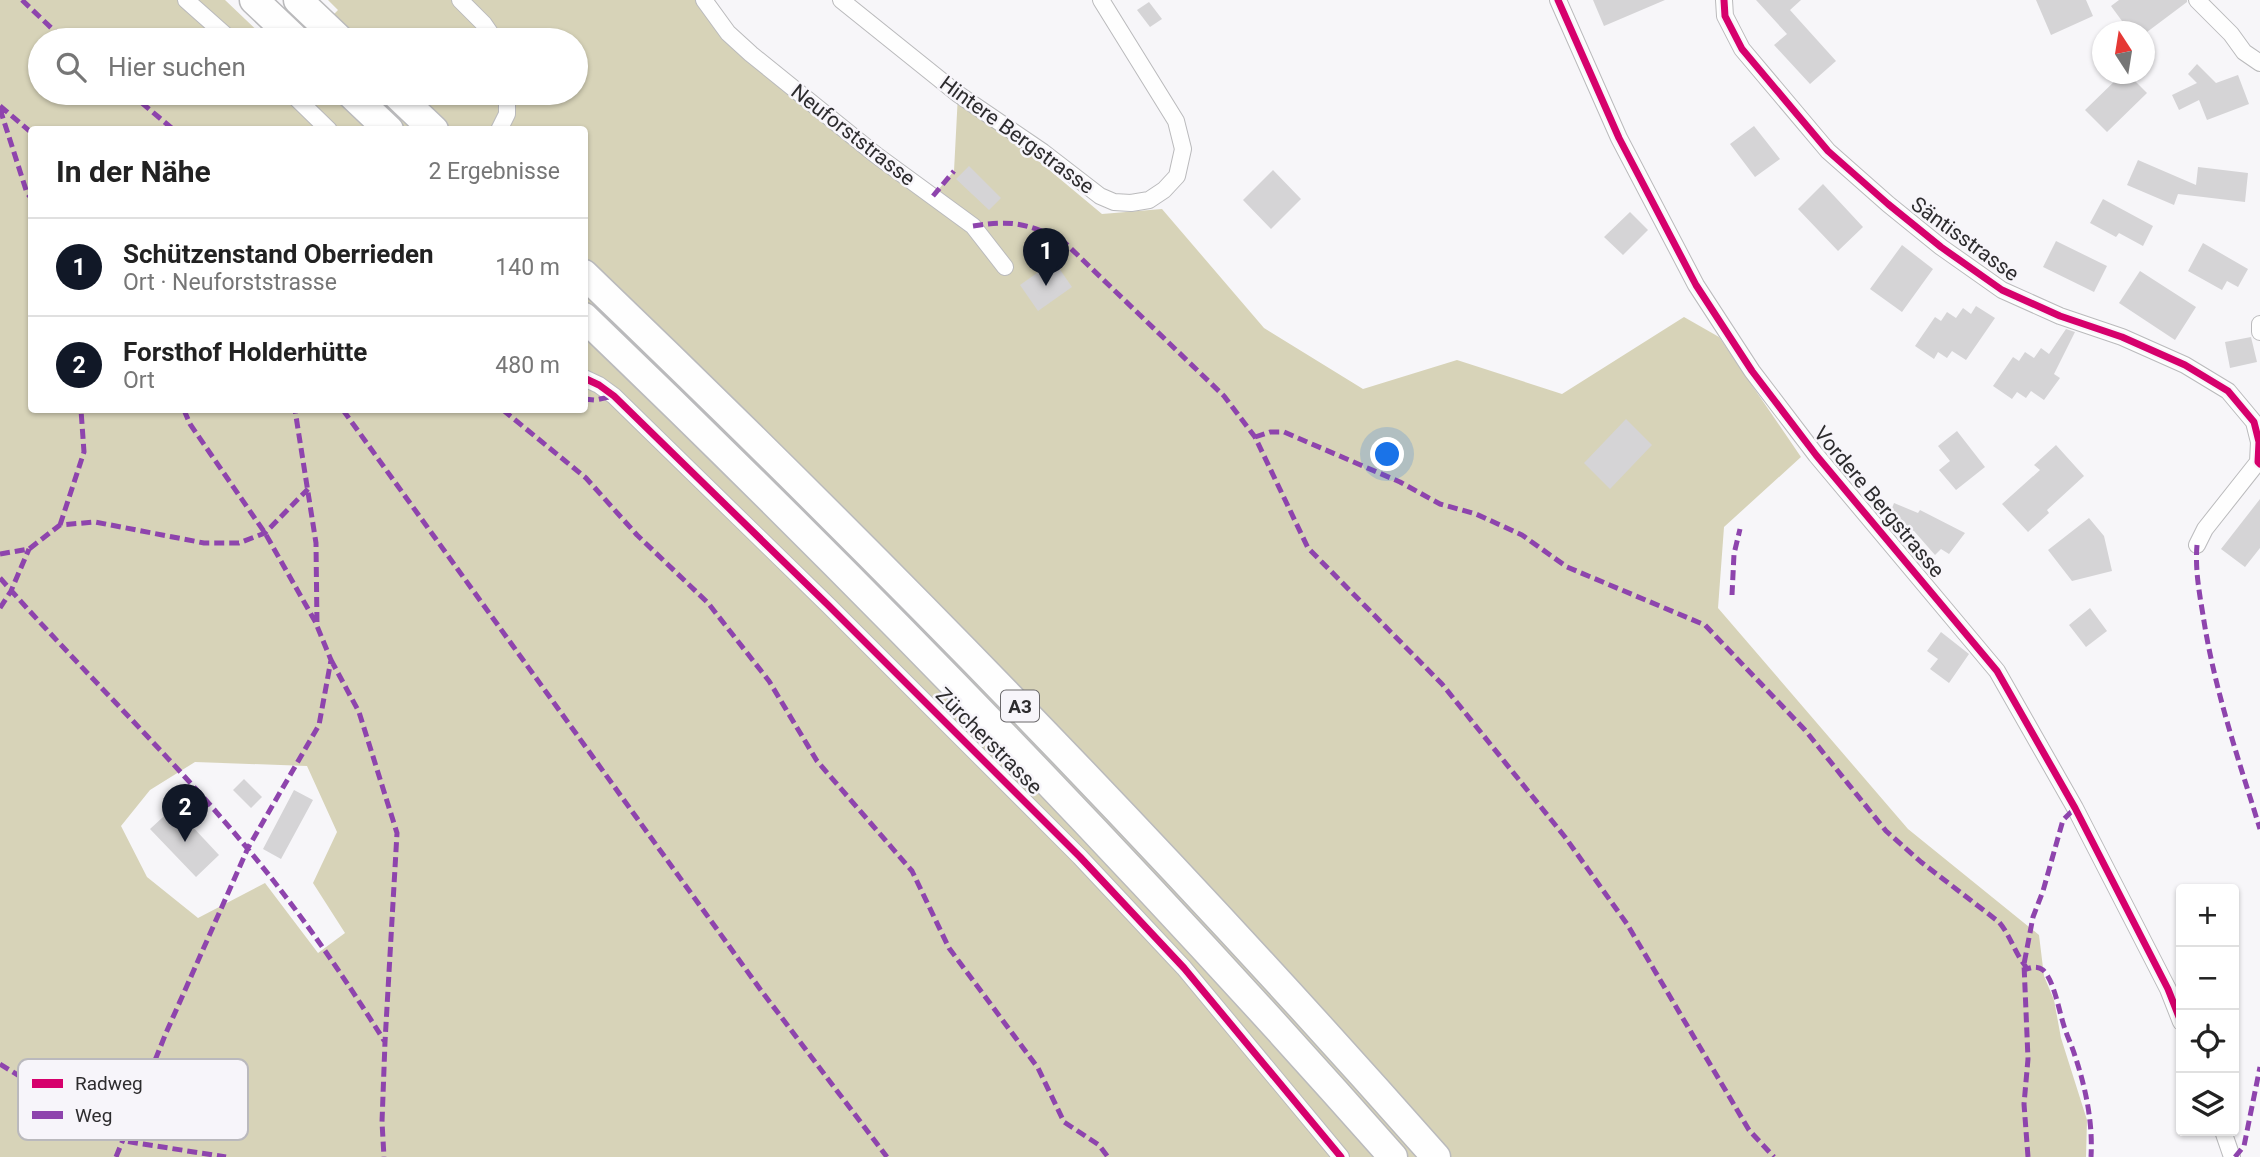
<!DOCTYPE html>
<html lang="de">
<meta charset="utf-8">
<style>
body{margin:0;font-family:Roboto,sans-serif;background:#f2f2f2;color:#222}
.controls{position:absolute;right:21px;bottom:21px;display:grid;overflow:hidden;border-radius:7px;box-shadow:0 2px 5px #0004}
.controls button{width:63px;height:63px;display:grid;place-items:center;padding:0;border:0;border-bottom:2px solid #e0e0e0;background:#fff;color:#222;font:35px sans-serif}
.compass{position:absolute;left:2092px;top:21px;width:63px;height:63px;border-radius:50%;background:#fff;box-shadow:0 2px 5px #0004;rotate:348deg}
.you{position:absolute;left:1388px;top:455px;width:24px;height:24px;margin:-18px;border:5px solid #fff;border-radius:50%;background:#1a73e8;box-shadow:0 0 0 10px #1a73e833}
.badge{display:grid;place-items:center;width:46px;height:46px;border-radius:50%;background:#111827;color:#fff;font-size:23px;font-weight:700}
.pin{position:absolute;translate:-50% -58px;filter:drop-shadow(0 2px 4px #0008)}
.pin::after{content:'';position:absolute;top:37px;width:24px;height:21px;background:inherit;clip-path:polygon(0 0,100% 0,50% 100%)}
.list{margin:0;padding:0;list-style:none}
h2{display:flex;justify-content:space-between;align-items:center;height:91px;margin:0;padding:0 28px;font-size:30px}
h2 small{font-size:23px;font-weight:400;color:#767676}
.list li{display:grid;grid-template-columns:46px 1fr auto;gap:21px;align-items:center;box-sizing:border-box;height:98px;padding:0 28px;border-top:2px solid #e0e0e0}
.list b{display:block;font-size:26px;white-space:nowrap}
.list p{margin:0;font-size:23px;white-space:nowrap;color:#767676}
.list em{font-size:23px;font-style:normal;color:#767676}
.icon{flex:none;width:38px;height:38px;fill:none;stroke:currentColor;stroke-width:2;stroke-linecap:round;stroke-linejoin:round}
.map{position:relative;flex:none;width:2260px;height:1157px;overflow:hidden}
.search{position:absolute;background:#fff;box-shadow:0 2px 5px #0004;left:28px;top:28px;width:560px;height:77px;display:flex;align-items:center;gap:18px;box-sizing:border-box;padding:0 24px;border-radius:38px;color:#767676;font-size:26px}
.panel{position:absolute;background:#fff;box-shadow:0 2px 5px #0004;left:28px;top:126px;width:560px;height:287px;border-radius:7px}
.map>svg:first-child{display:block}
.forest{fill:#d7d3b8;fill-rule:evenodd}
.building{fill:#d5d4d6}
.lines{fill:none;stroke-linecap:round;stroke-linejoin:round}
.street-casing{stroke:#bababc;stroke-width:18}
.highway-casing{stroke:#bababc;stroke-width:31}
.street{stroke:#fefefe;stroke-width:16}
.highway{stroke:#fefefe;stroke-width:28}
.quiet{stroke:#8e44ad;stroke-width:5;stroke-dasharray:10 5;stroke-linecap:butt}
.cycleway-casing{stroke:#f7f5fa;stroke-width:11}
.cycleway{stroke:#d6006c;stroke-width:7}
.labels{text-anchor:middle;stroke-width:5;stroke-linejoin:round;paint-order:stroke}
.shield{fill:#f7f5fa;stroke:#6a686b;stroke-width:2}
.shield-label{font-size:19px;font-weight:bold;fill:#2d2c2e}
.street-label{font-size:21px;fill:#2d2c2e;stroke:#f7f5fa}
.key{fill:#f7f5fa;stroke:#bab9bd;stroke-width:2}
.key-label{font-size:19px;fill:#2d2c2e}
</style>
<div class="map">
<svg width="2260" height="1157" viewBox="0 0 2260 1157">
<rect width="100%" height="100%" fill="#f7f6f9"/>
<path class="forest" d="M0,0h225l42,40h-227v53h536v-53h-267l29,-30 -10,-10h376l24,33 205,163 21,-25 4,-77 144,120 60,-5 102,119 99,61 94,-29 105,34 122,-77 35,20 82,120 -77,70 -6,81 190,221 131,106 5,41 10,24 7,38 26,82 -1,37h-2086zM32,130h552v280h-552zM195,762l112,4 30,66 -24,51 32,50 -27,20 -53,-70 -67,35 -51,-41 -26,-51 29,-36z"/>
<path class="building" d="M1593,0h72l-61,26z
M1756,0h45l-11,10 46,51 -26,23 -36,-39 13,-11z
M2036,0h50l7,16 -42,19z
M2119,0h68v2l-40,30h-17l-19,-26z
M1149,2l13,17 -12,8 -13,-17z
M2197,64l19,19 22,-8 11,29 -42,16 -8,-20 -20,10 -7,-15 25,-12 -9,-9z
M2122,74h6l19,19 -40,39 -22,-22z
M1754,126l26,33 -25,18 -25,-33z
M2138,160l58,25 2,-18 50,6 -3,29 -67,-8 -4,11 -47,-20z
M969,166l32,32 -12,12 -33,-31z
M1273,170l28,29 -30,30 -28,-29z
M1823,184l40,43 -25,24 -40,-42z
M2103,199l50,27 -10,20 -24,-13 -3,4 -26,-14z
M1630,212l18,18 -25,25 -19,-18z
M2056,241l51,25 -13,26 -51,-25z
M2203,243l45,26 -10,18 -11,-6 -5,9 -34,-19z
M1902,245l31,24 -31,43 -32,-23z
M1054,261l18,26 -34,24 -18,-26z
M2140,271l56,36 -21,33 -56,-37z
M1976,306l19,12 -29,42 -14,-9 -5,7 -9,-6 -4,7 -19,-13 20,-29 6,4 6,-9 9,6 7,-10 8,6z
M2066,329l9,3 -21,42 6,4 -16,22 -13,-9 -5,7 -9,-6 -5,7 -19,-13 20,-29 6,4 6,-9 9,6 7,-10 8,6z
M2251,337l6,25 -27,6 -5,-26z
M1626,419l26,26 -42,44 -26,-26z
M1957,431l28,36 -29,23 -17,-20 11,-9 -12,-15z
M2056,445l28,31 -37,34 2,3 -21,19 -26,-28 38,-34 -6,-5z
M2260,499v49l-15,19 -24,-18z
M1894,503l24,10 2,-3 45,23 -16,21 -8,-5 -6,6 -21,-24 -26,-12z
M2089,518l15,18 8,35 -40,10 -24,-31z
M2090,608l17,23 -21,16 -17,-22z
M1941,632l28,22 -20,29 -19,-14 8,-10 -11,-8z
M244,779l18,18 -11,11 -18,-18z
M294,790l19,10 -32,59 -18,-10z
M174,807l45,48 -23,22 -46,-48z"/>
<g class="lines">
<defs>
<path id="street" d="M186,0l45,40
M460,0l24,24 11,16
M704,0l24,33 23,21 125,101 97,71 32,41
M841,0l117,94 85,58 57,44 14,6 17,1 18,-3 15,-10 13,-14 6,-27 -7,-28 -75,-121
M1558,0l61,138 77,147 56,86 64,84 181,216 78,137 93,181 13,33
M1724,0l1,16 17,33 86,102 60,53 53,43 61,43 58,26 62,21 63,28 43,26 26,31 5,20 -1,20
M2197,0l34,34 13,18 16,11
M291,93l38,37
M499,130l8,-16v-21
M2260,324v8
M584,378l15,7 15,11 214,209 252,252 104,111 157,189
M2197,545l8,-16 53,-67
M2223,1131l9,26"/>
<path id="highway" d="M254,0l42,40
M298,0l42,40
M350,93l39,37
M395,93l39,37
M584,274c295,283 581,576 852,883
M584,317c281,270 551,548 809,840"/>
</defs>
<use href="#street" class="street-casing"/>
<use href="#highway" class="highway-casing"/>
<use href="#street" class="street"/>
<use href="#highway" class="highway"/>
<path class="quiet" d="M22,0l42,40
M130,93l44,37
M0,106l32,27
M0,109l27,84 5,6
M933,196l21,-25
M973,226c40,-6 51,-3 88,13l163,157 31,41 53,111 134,136 123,153 62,87 122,206 25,27
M584,399l11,1 19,-4
M184,410l6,14 75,109 51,90
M343,410l417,579 127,168
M503,410l83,68 51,57 71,68 61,78 48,80 95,110 37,77 89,120 26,54 35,23 9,12
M1255,437l15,-5h14l116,50 40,22 36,10 46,21 45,32 138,58 100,105 81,101 35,31 78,60c11,13 15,29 25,42
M60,525l24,-73 -3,-42
M2197,545c-2,24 2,46 6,70 11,73 35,143 57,214
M0,554l29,-5 31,-24 35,-3 109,21h35l26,-10 43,-44
M0,578c81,92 169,176 247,270 51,61 96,127 138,194
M1732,595l2,-41 6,-25
M0,608l11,-17 18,-42
M331,660l28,52 38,121 -12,209 -3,80 2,35
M2024,964l3,5c5,-2 11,-3 16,1 11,10 16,41 21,56 3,10 8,20 11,30 11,33 18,67 16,101
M0,1064l124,77 102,16
M116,1157l50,-124 82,-185 71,-123 12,-65 -14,-34 -1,-83 -21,-133
M2028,1157l-4,-53 4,-45 -4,-95 9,-47 10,-26 20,-71 12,-12
M2235,1157l9,-11 16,-79"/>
<defs>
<path id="cycleway" d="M1558,0l61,138 77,147 56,86 64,84 181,216 78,137 93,181 13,33
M1724,0l1,16 17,33 86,102 60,53 53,43 61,43 58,26 62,21 63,28 43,26 26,31 5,20 -1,20 2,2
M584,378l15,7 15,11 214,209 252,252 104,111 157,189"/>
</defs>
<use href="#cycleway" class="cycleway-casing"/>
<use href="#cycleway" class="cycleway"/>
</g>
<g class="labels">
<rect class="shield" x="1001" y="690.5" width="38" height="31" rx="5"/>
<g class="shield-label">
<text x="1020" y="713">A3</text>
</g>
<g class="street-label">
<text transform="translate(853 135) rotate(38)" y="7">Neuforststrasse</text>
<text transform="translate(1017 135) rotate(36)" y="7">Hintere Bergstrasse</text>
<text transform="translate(1965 239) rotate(36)" y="7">Säntisstrasse</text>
<text transform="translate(1879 502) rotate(50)" y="7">Vordere Bergstrasse</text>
<text transform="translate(989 741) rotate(45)" y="7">Zürcherstrasse</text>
</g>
</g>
<rect x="18" y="1059" width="230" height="81" rx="10" class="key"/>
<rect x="32" y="1079" width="31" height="9" fill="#d6006c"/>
<rect x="32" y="1111" width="31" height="8" fill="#8e44ad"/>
<g class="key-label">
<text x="75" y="1090">Radweg</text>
<text x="75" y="1122">Weg</text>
</g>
</svg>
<div class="controls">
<button>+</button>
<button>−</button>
<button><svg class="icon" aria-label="locate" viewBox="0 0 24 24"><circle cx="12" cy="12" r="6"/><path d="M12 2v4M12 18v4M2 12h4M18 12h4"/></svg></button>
<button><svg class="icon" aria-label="layers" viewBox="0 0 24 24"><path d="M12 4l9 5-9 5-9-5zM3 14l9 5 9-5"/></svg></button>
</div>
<svg class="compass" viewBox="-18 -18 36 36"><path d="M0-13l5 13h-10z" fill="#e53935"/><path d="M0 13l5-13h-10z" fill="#767676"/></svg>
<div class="you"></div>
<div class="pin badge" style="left:1046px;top:286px">1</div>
<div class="pin badge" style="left:185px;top:842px">2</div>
<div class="search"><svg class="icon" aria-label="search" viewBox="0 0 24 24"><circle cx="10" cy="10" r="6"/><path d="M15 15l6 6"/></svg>Hier suchen</div>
<section class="panel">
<h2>In der Nähe<small>2 Ergebnisse</small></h2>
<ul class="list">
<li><span class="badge">1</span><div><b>Schützenstand Oberrieden</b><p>Ort · Neuforststrasse</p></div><em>140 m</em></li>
<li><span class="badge">2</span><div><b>Forsthof Holderhütte</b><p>Ort</p></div><em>480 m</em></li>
</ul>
</section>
</div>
